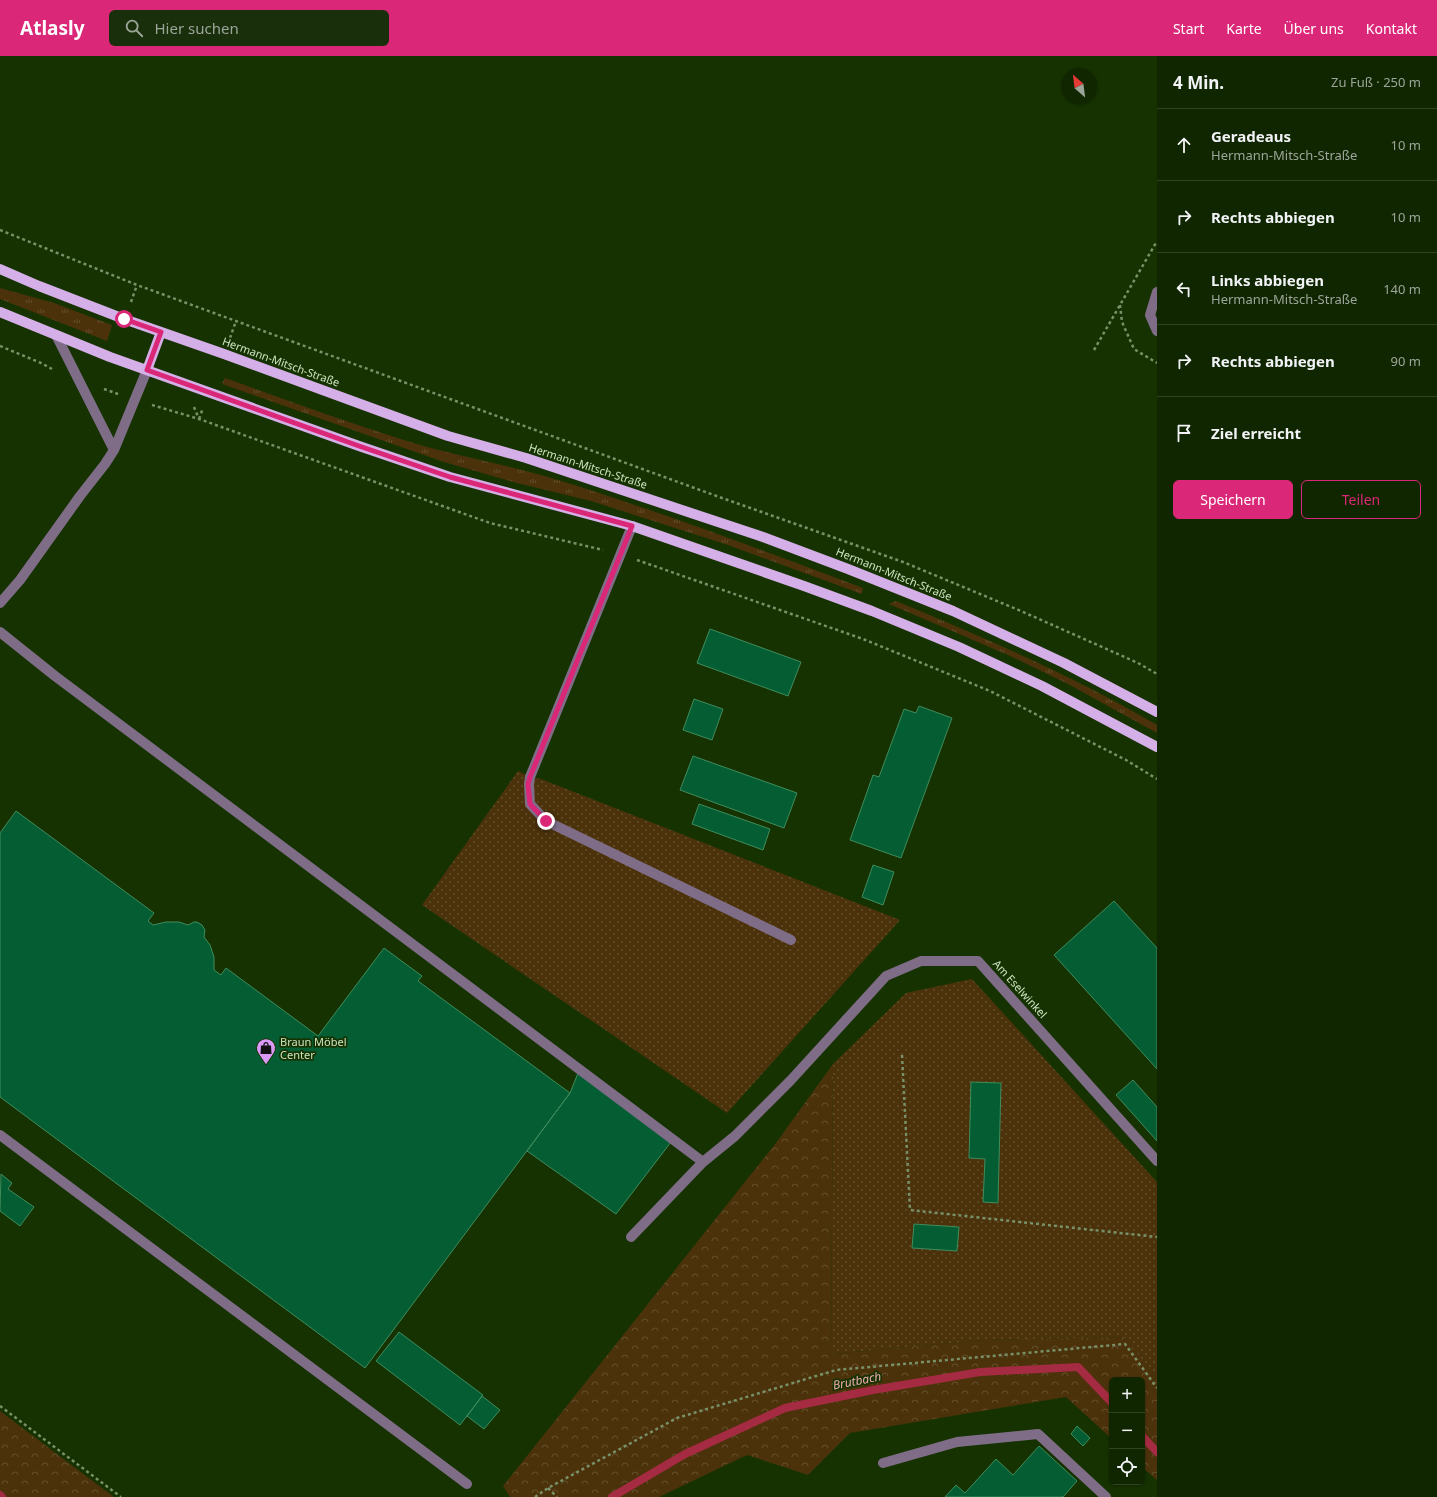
<!DOCTYPE html>
<html lang="de">
<meta charset="utf-8">
<style>
body{margin:0;font-family:"Noto Sans",sans-serif;background:#192e0a;color:#f1f3f6}
.controls{position:absolute;right:12px;bottom:12px;display:grid;overflow:hidden;border-radius:6px;box-shadow:0 1px 3px #0004}
.controls button{width:36px;height:36px;display:grid;place-items:center;padding:0;border:0;border-bottom:1px solid #304322;background:#102600;color:#f1f3f6;font:20px sans-serif}
.compass{position:absolute;left:1061px;top:12px;width:36px;height:36px;border-radius:50%;background:#102600;box-shadow:0 1px 3px #0004;rotate:332deg}
.stop{position:absolute;width:12px;height:12px;margin:-9px;border:3px solid #db2777;border-radius:50%;background:#fff}
.stop.end{background:#db2777;border-color:#fff;box-shadow:0 1px 4px #0008}
.list{margin:0;padding:0;list-style:none}
h2{display:flex;justify-content:space-between;align-items:center;height:52px;margin:0;padding:0 16px;font-size:17px}
h2 small{font-size:13px;font-weight:400;color:#9ca599}
.list li{display:grid;grid-template-columns:26px 1fr auto;gap:12px;align-items:center;box-sizing:border-box;height:72px;padding:0 16px;border-top:1px solid #304322}
.list b{display:block;font-size:15px;white-space:nowrap}
.list p{margin:0;font-size:13px;white-space:nowrap;color:#9ca599}
.list em{font-size:13px;font-style:normal;color:#9ca599}
.actions{display:flex;gap:8px;padding:12px 16px}
.actions a{flex:1;padding:9px 0;border:1px solid #db2777;border-radius:6px;text-align:center;font-size:14px;color:#db2777}
.actions .main{background:#db2777;color:#fff}
.icon{flex:none;width:22px;height:22px;fill:none;stroke:currentColor;stroke-width:2;stroke-linecap:round;stroke-linejoin:round}
.map{position:relative;flex:none;width:1157px;height:1441px;overflow:hidden}
header{display:flex;align-items:center;gap:24px;box-sizing:border-box;height:56px;padding:0 20px;background:#db2777;color:#fff}
header strong{font-size:19px}
nav{display:flex;gap:22px;margin-inline-start:auto;font-size:14px}
.search{width:280px;height:36px;background:#192e0a;display:flex;align-items:center;gap:10px;box-sizing:border-box;padding:0 14px;border-radius:6px;color:#9ca599;font-size:15px}
main{display:flex}
aside{flex:1;background:#102600}
.map>svg:first-child{display:block}
.grass{fill:url(#grass-tufts)}
.forest{fill:url(#forest-crowns)}
.park{fill:url(#park-dots)}
.lines{fill:none;stroke-linecap:round;stroke-linejoin:round}
.stream{stroke:#a42b42;stroke-width:8}
.building{fill:#055e33;stroke:#408c5d}
.path{stroke:#789168;stroke-width:2.5;stroke-dasharray:3 3;stroke-linecap:butt}
.minor{stroke:#7f6d88;stroke-width:10}
.major{stroke:#d5afe8;stroke-width:10}
.route{stroke:#db2777;stroke-width:5}
.labels{text-anchor:middle;stroke-width:3.5;stroke-linejoin:round;paint-order:stroke}
.street-label{font-size:11px;fill:#cce3c0;stroke:#163200}
.poi-label{font-size:11px;fill:#cce3c0;stroke:#163200;text-anchor:start}
.water-label{font-size:12px;font-style:italic;fill:#edadb2;stroke:#163200}
</style>
<header>
<strong>Atlasly</strong>
<div class="search"><svg class="icon" aria-label="search" viewBox="0 0 24 24"><circle cx="10" cy="10" r="6"/><path d="M15 15l6 6"/></svg>Hier suchen</div>
<nav><a>Start</a><a>Karte</a><a>Über uns</a><a>Kontakt</a></nav>
</header>
<main>
<div class="map">
<svg width="1157" height="1441" viewBox="0 0 1157 1441">
<defs>
<pattern id="grass-tufts" width="24" height="20" patternUnits="userSpaceOnUse"><rect width="24" height="20" fill="#4b320b"/><path d="M3 7l-1-3M5 7V3M7 7l1-3M15 17l-1-3M17 17v-4M19 17l1-3" fill="none" stroke="#64502d"/></pattern>
<pattern id="forest-crowns" width="20" height="18" patternUnits="userSpaceOnUse"><rect width="20" height="18" fill="#4b320b"/><path d="M2 6a3 3 0 1 1 6 0M12 15a3 3 0 1 1 6 0" fill="none" stroke="#64502d"/></pattern>
<pattern id="park-dots" width="8" height="8" patternUnits="userSpaceOnUse"><rect width="8" height="8" fill="#4b320b"/><path d="M2 2h.1M6 6h.1" fill="none" stroke="#64502d" stroke-width="1.8" stroke-linecap="round"/></pattern>
</defs>
<rect width="100%" height="100%" fill="#163200"/>
<path class="grass" d="M0,232l54,15 58,22 -5,16 -107,-42z
M225,322c59,21 118,43 179,62 47,15 96,23 144,37 106,32 211,72 315,111l-1,6 -134,-49 -137,-44 -74,-18 -73,-21 -222,-78z
M896,545c89,37 178,75 261,124v8l-89,-49 -60,-29 -119,-51z"/>
<path class="forest" d="M833,1008l-2,290 152,-14 143,-3 31,42v101l-15,-13v-87h-30v59l-46,-42 -216,36 -42,42 -61,-20 -88,42h-149l-7,-11 273,-343z
M0,1355l114,86h-114z"/>
<path class="park" d="M518,715l12,6 11,2 359,141 -173,193 -305,-208z
M972,923l185,203v197l-32,-42 -142,3 -152,14 2,-290 73,-71z"/>
<g class="lines">
<path class="stream" d="M1142,1380l15,16
M0,1439l2,2
M612,1441l73,-43 100,-46 88,-18 107,-18 98,-5 34,36"/>
</g>
<path class="building" d="M710,573l91,33 -13,34 -91,-33z
M694,643l29,10 -11,31 -29,-10z
M919,650l33,12 -51,140 -51,-18 23,-65 6,2 25,-68 12,4z
M693,700l104,37 -13,35 -104,-38z
M699,748l71,25 -7,21 -71,-26z
M16,755l138,102 -6,8 5,4 13,-3h13l9,3 6,-3h3l5,3 3,5 -1,7 6,8 4,12v13l7,5 5,-7 92,68 66,-88 38,28 -4,5 152,112 -205,275 -365,-271v-264z
M873,809l21,7 -11,33 -21,-8z
M1114,845l43,47v121l-103,-114z
M578,1017l93,69 -55,72 -89,-63 43,-58z
M1133,1024l24,27v34l-41,-46z
M971,1026l30,1 -3,120 -15,-1 2,-43 -16,-1z
M1,1118l11,9 -4,6 26,18 -14,19 -20,-15z
M914,1168l45,3 -2,24 -45,-3z
M399,1276l84,63 -23,30 -84,-64z
M482,1340l18,14 -16,19 -17,-13z
M1077,1370l13,12 -7,8 -12,-12z
M1039,1390l38,35 -14,16h-118l11,-12 9,8 31,-34 17,16z"/>
<g class="lines">
<path class="path" d="M0,174l137,55 585,213 181,64 118,49 117,52 19,11
M131,246l6,-17
M1120,249l2,17 12,27 23,14
M230,282l6,-17
M0,290l41,17 11,6
M1094,294l63,-109
M104,333l14,5
M152,349l47,14 291,104 113,27
M194,351l5,12
M199,363l4,-11
M637,504l226,79 127,52 136,69 31,19
M902,999l8,155 247,27
M0,1350l121,91
M548,1432l9,9
M535,1441l13,-9 129,-70 159,-48 289,-26 32,44"/>
<path class="minor" d="M1157,236l-7,23 7,16
M56,279l58,115
M632,470l-102,251 -1,7 1,20 16,17 245,119
M0,547l20,-23 60,-84 25,-32 9,-14 33,-80
M0,576l55,44 648,486
M0,1079l467,349
M631,1181l72,-75 32,-26 56,-56 95,-104 35,-15h57l179,200
M883,1407l74,-21 81,-8 68,63"/>
<path class="major" d="M0,213l39,17 85,33 100,35 224,82 78,22 237,79 85,32 105,42 111,52 93,49
M0,256l110,45 249,89 91,31 182,49 172,60 68,25 87,36 83,39 115,61
M147,314l14,-38"/>
</g>
<g class="lines">
<path class="route" d="M124,263l37,13 -14,38 212,76 91,31 182,49 -102,251 -2,7 2,20 16,17"/>
</g>
<defs>
<symbol id="shop-pin" viewBox="-11 -11 22 30"><path d="M0 17L-7.5 6A9.5 9.5 0 1 1 7.5 6Z" fill="#d99af7" stroke="#163200"/><path d="M-5-2.5h2.3a2.7 3.5 0 0 1 5.4 0H5L5.5 6h-11ZM-1.5-2.5h3a1.5 2.3 0 0 0-3 0Z" fill="#111"/></symbol>
</defs>
<g fill-rule="evenodd">
<use href="#shop-pin" x="255" y="981" width="22" height="30"/>
</g>
<g class="labels">
<g class="street-label">
<text transform="translate(281 306) rotate(20)" y="4">Hermann-Mitsch-Straße</text>
<text transform="translate(588 410) rotate(18)" y="4">Hermann-Mitsch-Straße</text>
<text transform="translate(894 518) rotate(22)" y="4">Hermann-Mitsch-Straße</text>
<text transform="translate(1020 933) rotate(48)" y="4">Am Eselwinkel</text>
</g>
<g class="poi-label">
<text x="280" y="990">Braun Möbel<tspan x="280" dy="13">Center</tspan></text>
</g>
<g class="water-label">
<text transform="translate(857 1325) rotate(-11)" y="4">Brutbach</text>
</g>
</g>
</svg>
<div class="controls">
<button>+</button>
<button>−</button>
<button><svg class="icon" aria-label="locate" viewBox="0 0 24 24"><circle cx="12" cy="12" r="6"/><path d="M12 2v4M12 18v4M2 12h4M18 12h4"/></svg></button>
</div>
<svg class="compass" viewBox="-18 -18 36 36"><path d="M0-13l5 13h-10z" fill="#e53935"/><path d="M0 13l5-13h-10z" fill="#9ca599"/></svg>
<div class="stop" style="left:124px;top:263px"></div>
<div class="stop end" style="left:546px;top:765px"></div>
</div>
<aside>
<h2>4 Min.<small>Zu Fuß · 250 m</small></h2>
<ul class="list">
<li><svg class="icon" aria-label="ahead" viewBox="0 0 24 24"><path d="M12 20V5M6 11l6-6 6 6"/></svg><div><b>Geradeaus</b><p>Hermann-Mitsch-Straße</p></div><em>10 m</em></li>
<li><svg class="icon" aria-label="right" viewBox="0 0 24 24"><path d="M7 20v-9h11M14 6l5 5-5 5"/></svg><div><b>Rechts abbiegen</b></div><em>10 m</em></li>
<li><svg class="icon" aria-label="left" viewBox="0 0 24 24"><path d="M17 20v-9H6M10 6l-5 5 5 5"/></svg><div><b>Links abbiegen</b><p>Hermann-Mitsch-Straße</p></div><em>140 m</em></li>
<li><svg class="icon" aria-label="right" viewBox="0 0 24 24"><path d="M7 20v-9h11M14 6l5 5-5 5"/></svg><div><b>Rechts abbiegen</b></div><em>90 m</em></li>
<li><svg class="icon" aria-label="arrive" viewBox="0 0 24 24"><path d="M6 21V4h12l-3 4 3 4H6"/></svg><div><b>Ziel erreicht</b></div></li>
</ul>
<div class="actions"><a class="main">Speichern</a><a>Teilen</a></div>
</aside>
</main>
